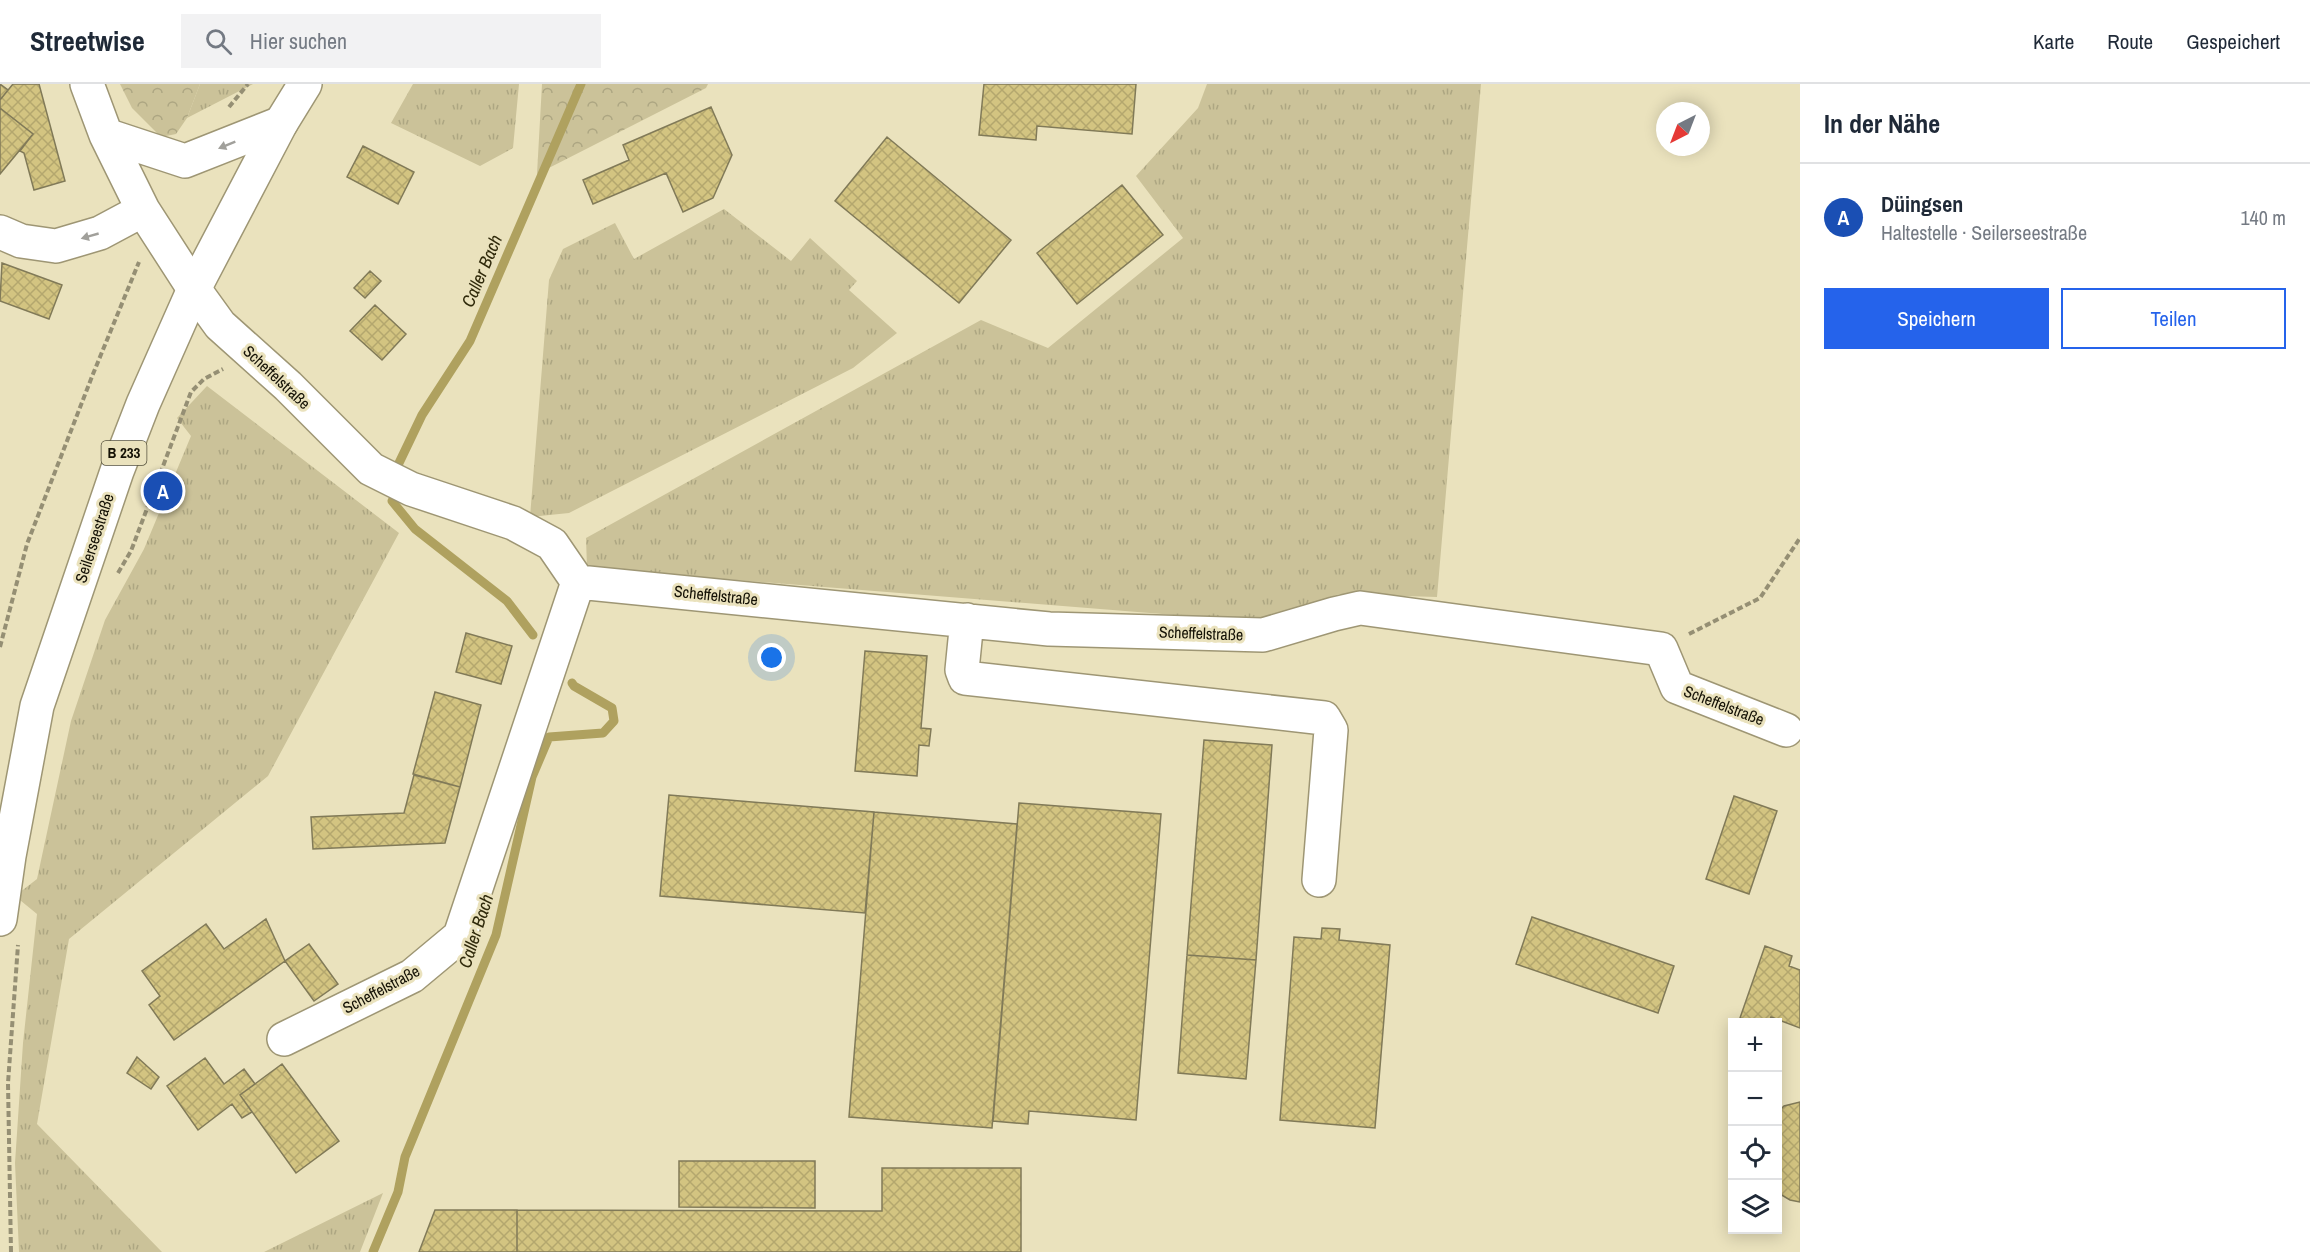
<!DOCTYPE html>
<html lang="de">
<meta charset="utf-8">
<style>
body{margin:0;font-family:"Archivo Narrow",sans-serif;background:#f2f2f3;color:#1f2937}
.controls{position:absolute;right:18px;bottom:18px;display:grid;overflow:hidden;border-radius:0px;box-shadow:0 3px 15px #0003}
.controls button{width:54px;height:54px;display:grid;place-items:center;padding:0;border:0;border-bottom:2px solid #e0e1e3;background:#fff;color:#1f2937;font:30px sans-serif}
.compass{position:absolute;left:1656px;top:18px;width:54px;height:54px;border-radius:50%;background:#fff;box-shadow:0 3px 15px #0003;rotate:222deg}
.you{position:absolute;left:772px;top:574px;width:21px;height:21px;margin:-15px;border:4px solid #fff;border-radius:50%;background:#1a73e8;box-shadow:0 0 0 9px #1a73e833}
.badge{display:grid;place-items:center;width:39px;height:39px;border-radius:50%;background:#2563eb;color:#fff;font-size:20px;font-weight:700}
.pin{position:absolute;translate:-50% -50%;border:3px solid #fff;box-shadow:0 2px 6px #0006}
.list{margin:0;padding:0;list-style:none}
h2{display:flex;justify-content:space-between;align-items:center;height:78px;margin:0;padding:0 24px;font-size:26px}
h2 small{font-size:20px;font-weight:400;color:#747a83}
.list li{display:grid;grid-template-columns:39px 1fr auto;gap:18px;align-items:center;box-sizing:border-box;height:108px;padding:0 24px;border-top:2px solid #e0e1e3}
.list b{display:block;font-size:22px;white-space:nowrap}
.list p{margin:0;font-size:20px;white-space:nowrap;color:#747a83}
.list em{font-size:20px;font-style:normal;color:#747a83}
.actions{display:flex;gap:12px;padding:18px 24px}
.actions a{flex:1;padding:14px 0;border:2px solid #2563eb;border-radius:0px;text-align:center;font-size:21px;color:#2563eb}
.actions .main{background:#2563eb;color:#fff}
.icon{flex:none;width:33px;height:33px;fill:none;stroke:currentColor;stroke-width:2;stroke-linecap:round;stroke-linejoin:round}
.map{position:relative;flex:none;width:1800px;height:1168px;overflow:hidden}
header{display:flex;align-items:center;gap:36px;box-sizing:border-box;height:84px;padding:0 30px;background:#fff;border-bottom:2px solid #e0e1e3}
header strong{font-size:28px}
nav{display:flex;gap:33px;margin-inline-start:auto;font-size:21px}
.search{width:420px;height:54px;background:#f2f2f3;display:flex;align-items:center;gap:15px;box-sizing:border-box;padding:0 21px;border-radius:0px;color:#747a83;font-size:22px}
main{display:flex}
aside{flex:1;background:#fff}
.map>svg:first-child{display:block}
.grass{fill:url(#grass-tufts)}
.forest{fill:url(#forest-crowns)}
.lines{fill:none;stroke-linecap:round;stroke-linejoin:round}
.stream{stroke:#afa15f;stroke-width:9}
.building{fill:url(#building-cross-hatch);stroke:#817a58;stroke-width:1.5}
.minor-casing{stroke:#9e9674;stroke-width:36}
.major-casing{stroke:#9e9674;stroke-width:36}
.path{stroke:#958f74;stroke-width:4;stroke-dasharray:6 3;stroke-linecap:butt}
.minor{stroke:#fff;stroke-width:33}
.major{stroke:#fff;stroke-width:33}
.oneway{fill:#a1a09b}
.labels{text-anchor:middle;stroke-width:6;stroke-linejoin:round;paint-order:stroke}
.shield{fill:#eae2bd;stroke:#54503c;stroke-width:1.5}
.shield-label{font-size:15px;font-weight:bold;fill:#141105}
.street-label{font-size:16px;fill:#141105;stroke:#eae2bd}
.water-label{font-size:18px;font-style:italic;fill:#302a0b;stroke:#eae2bd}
</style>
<header>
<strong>Streetwise</strong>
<div class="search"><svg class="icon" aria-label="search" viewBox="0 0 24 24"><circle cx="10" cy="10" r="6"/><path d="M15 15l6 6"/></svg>Hier suchen</div>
<nav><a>Karte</a><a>Route</a><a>Gespeichert</a></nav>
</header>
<main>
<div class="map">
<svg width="1800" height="1168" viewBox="0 0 1800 1168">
<defs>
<pattern id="grass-tufts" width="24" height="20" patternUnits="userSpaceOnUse" patternTransform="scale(1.5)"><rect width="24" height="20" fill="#cbc299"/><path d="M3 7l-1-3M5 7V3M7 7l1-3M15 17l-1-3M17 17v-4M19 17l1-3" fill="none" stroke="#ada682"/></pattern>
<pattern id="forest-crowns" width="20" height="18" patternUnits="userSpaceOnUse" patternTransform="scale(1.5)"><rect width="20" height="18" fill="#cbc299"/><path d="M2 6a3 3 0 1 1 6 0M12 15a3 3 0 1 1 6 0" fill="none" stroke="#ada682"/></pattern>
<pattern id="building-cross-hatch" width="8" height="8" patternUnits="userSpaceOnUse" patternTransform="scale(1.5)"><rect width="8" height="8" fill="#d3c481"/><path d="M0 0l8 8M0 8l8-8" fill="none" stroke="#b4a76e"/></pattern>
</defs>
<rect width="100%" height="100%" fill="#eae2bd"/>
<path class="grass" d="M200,0h53l-66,34z
M413,0h106l-6,64 -33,18 -89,-43z
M1207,0h274l-44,513 -98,-3 -77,28 -675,-54 -1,-30 395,-218 67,28 135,-110 -47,-62 62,-68z
M724,125l67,52 19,-23 47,43 -8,9 48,43 -44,35 -284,145 -39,4 19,-237 14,-31 52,-26 19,36z
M207,302l192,147 -131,243 -199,163 -32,185 125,128h-143l-4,-89 8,-120 14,-129 -22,-18 22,-17 34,-158 34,-101 39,-71 47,-113 -14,-18z
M383,1109l-23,59h-96z"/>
<path class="forest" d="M120,0h80l-13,34 -11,16 -15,3 -29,-29z
M542,0h166l-2,4 -169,86z"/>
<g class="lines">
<path class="stream" d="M399,379l23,-48 48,-74 111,-257
M392,417l23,28 92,72 26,34
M373,1168l25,-60 7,-35 91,-222 36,-158 17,-40 54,-4 11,-12 -2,-13 -38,-22 -2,-3"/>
</g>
<path class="building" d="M0,0l8,6 -8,10z
M13,0h26l26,97 -31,9 -10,-37 -4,-2 13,-17 -33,-26v-8z
M984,0h152l-4,50 -95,-8 -1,14 -57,-5z
M711,23l21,48 -19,43 -30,14 -17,-39 -73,31 -10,-24 46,-20 -6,-15z
M0,24l33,26 -33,40z
M887,53l124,103 -52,63 -124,-102z
M363,62l51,26 -16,32 -51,-27z
M1122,101l41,50 -86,69 -40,-51z
M2,179l60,22 -13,34 -49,-18z
M370,187l11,10 -16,17 -11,-10z
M375,221l31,29 -24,26 -32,-29z
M466,549l46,13 -11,38 -45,-12z
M865,567l62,5 -6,72 10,1 -2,17 -10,-1 -2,31 -62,-5z
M435,608l46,13 -21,82 -47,-13z
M1204,656l68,5 -16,215 -69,-5z
M414,691l46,12 -15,56 -132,6 -2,-32 93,-4z
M669,711l205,17 -9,101 -205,-17z
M1734,712l43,15 -28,83 -43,-15z
M1019,719l142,11 -25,306 -107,-9 -1,13 -35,-3z
M874,728l143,12 -25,304 -143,-11z
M1532,833l142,49 -16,47 -142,-49z
M266,835l19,42 -111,79 -25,-35 11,-9 -18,-25 64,-47 18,25z
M1322,844l18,1 -1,11 51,5 -15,183 -95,-8 14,-183 27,2z
M309,860l29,40 -24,17 -29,-40z
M1765,862l27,10 -3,10 11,4v58l-29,-11 -2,5h-16l-13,-4z
M1187,871l69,5 -10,119 -68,-6z
M137,973l22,20 -8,12 -24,-16z
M205,974l19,26 20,-15 11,15 -15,11 12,17 -10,6 -10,-14 -34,26 -31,-44z
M282,980l57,77 -43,32 -56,-78z
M1800,1018v100l-10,-2 -12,-7v-81l6,-6z
M679,1077h136v47l-136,-1z
M882,1084h139v84h-504v-42l365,1z
M435,1126h82v42h-98z"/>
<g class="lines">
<defs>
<path id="minor" d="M87,0l19,51 37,75 51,79 26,36 68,61 83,83 40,20 102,34 39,21 26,38 -118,354 -48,40 -128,63
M106,51l79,26 96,-38
M0,148l21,9 35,5 44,-13 43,-23
M578,498l471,47 214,6 71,-21 26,-6 301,41 16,38 109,43
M967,536l-5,50 3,8 359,40 7,12 -12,150"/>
<path id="major" d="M0,835l9,-63 28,-150 80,-235 26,-67 51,-115 87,-166 24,-39"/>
</defs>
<use href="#minor" class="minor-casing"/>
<use href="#major" class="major-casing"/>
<path class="path" d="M229,23l19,-23
M118,489l13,-22 60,-159 13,-13 19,-10
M1689,550l71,-36 40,-60
M0,563l27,-103 66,-170 46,-112
M11,1168l-3,-169 10,-138"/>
<use href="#minor" class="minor"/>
<use href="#major" class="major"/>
</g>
<defs><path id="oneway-solid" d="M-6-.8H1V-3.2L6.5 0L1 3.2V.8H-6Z" transform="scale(1.5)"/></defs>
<g class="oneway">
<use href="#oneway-solid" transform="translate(227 61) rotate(158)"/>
<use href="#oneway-solid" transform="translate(90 152) rotate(164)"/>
</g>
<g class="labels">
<rect class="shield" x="101.5" y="357" width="45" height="24" rx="4.5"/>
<g class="shield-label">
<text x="124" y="374">B 233</text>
</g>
<g class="street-label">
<text transform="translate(277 293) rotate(43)" y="6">Scheffelstraße</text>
<text transform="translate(94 454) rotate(-72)" y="6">Seilerseestraße</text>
<text transform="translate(716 511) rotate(6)" y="6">Scheffelstraße</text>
<text transform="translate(1201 549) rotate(2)" y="6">Scheffelstraße</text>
<text transform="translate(1724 621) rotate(21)" y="6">Scheffelstraße</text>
<text transform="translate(381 905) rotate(-28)" y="6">Scheffelstraße</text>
</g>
<g class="water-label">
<text transform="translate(482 187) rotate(-67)" y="6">Caller Bach</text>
<text transform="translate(476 847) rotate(-72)" y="6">Caller Bach</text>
</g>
</g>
</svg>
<div class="controls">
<button>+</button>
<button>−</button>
<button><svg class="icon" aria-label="locate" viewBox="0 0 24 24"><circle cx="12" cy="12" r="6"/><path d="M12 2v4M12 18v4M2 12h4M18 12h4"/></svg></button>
<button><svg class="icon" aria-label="layers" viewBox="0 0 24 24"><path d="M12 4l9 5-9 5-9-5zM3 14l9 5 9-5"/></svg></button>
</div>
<svg class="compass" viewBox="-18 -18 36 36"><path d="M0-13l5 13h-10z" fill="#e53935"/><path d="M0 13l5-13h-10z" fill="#747a83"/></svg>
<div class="you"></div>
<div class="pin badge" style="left:163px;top:407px;background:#1a4fb4">A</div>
</div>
<aside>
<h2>In der Nähe<small></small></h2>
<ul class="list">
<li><span class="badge" style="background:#1a4fb4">A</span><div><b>Düingsen</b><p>Haltestelle · Seilerseestraße</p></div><em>140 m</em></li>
</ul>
<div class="actions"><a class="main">Speichern</a><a>Teilen</a></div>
</aside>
</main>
